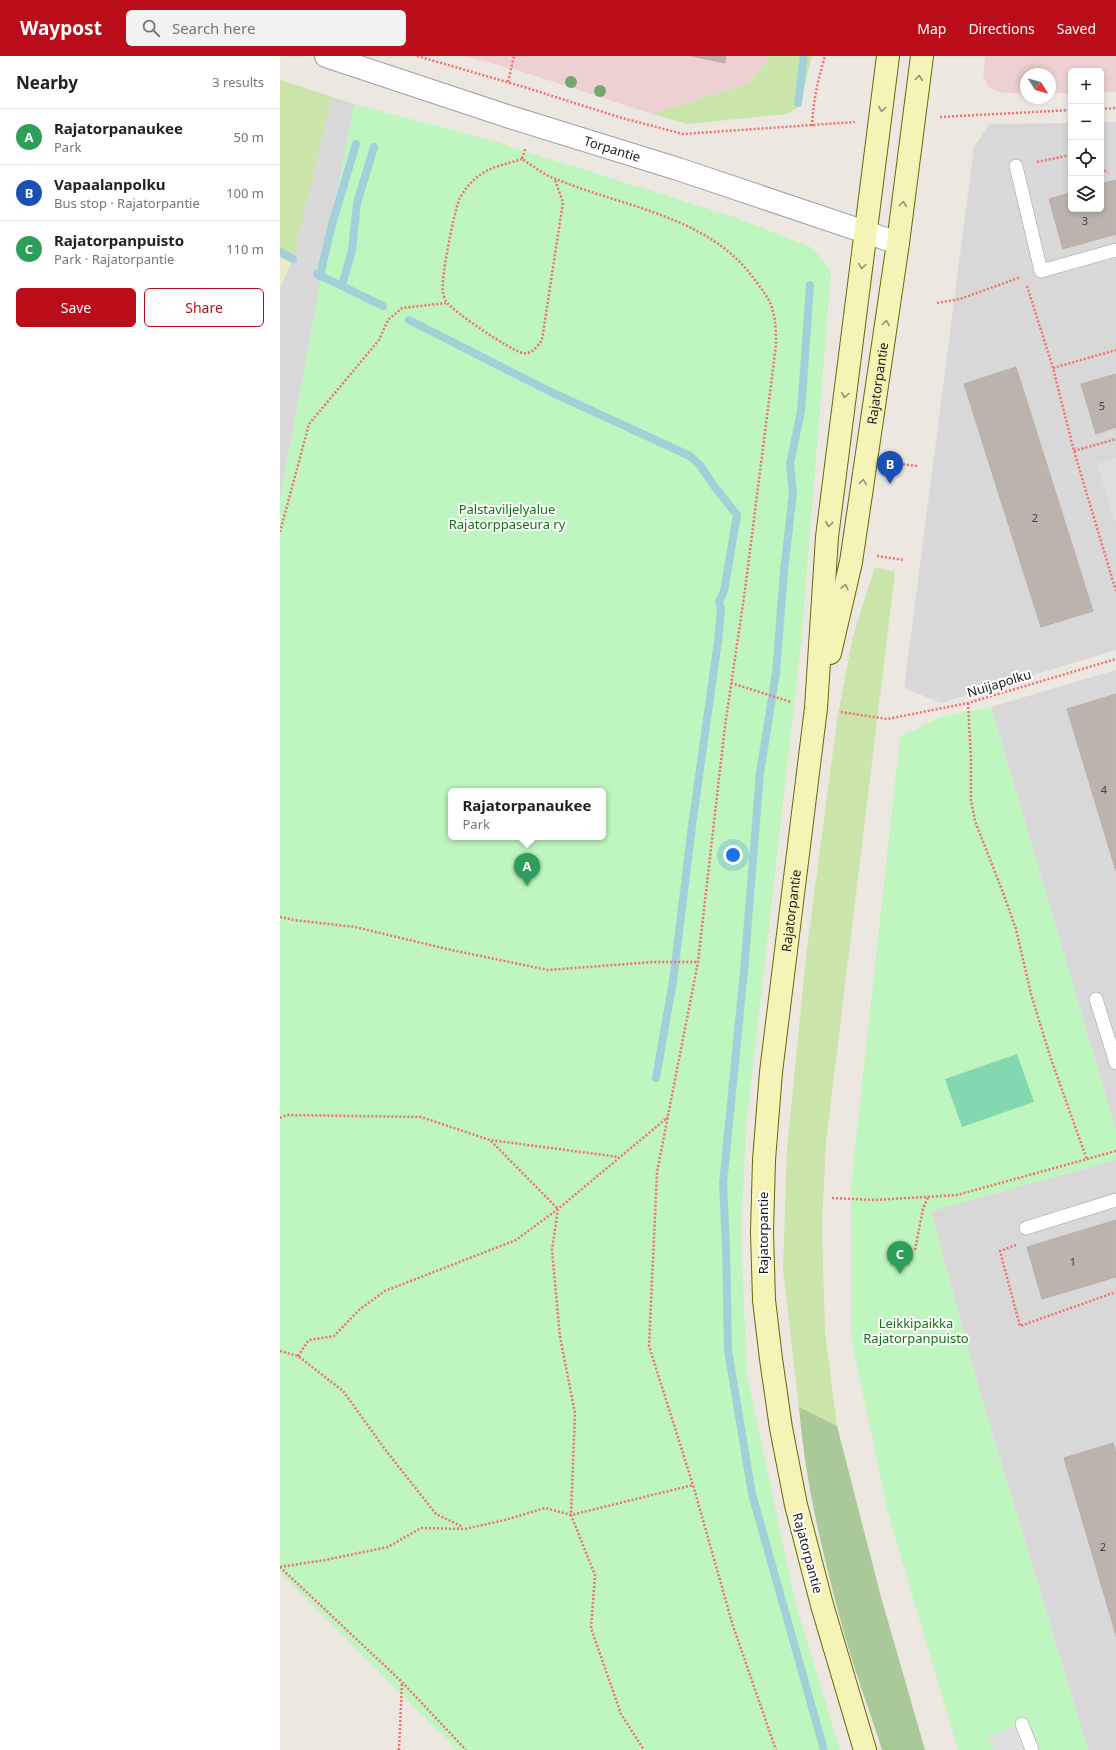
<!DOCTYPE html>
<meta charset="utf-8">
<style>
body{margin:0;font-family:"Noto Sans",sans-serif;background:#f2f2f2;color:#222}
.controls{position:absolute;right:12px;top:12px;display:grid;overflow:hidden;border-radius:6px;box-shadow:0 2px 6px #0003}
.controls button{width:36px;height:36px;display:grid;place-items:center;padding:0;border:0;border-bottom:1px solid #e0e0e0;background:#fff;color:#222;font:20px sans-serif}
.compass{position:absolute;left:740px;top:12px;width:36px;height:36px;border-radius:50%;background:#fff;box-shadow:0 2px 6px #0003;rotate:127deg}
.you{position:absolute;left:453px;top:799px;width:14px;height:14px;margin:-10px;border:3px solid #fff;border-radius:50%;background:#1a73e8;box-shadow:0 0 0 6px #1a73e833}
.badge{display:grid;place-items:center;width:26px;height:26px;border-radius:50%;background:#bb0c19;color:#fff;font-size:13px;font-weight:700}
.pin{position:absolute;translate:-50% -33px;filter:drop-shadow(0 1px 2px #0008)}
.pin::after{content:'';position:absolute;top:21px;width:14px;height:12px;background:inherit;clip-path:polygon(0 0,100% 0,50% 100%)}
.popup{position:absolute;left:168px;top:732px;width:158px;height:52px;box-sizing:border-box;display:grid;place-content:center;border-radius:6px;background:#fff;filter:drop-shadow(0 1px 3px #0005);font-size:13px;white-space:nowrap;color:#767676}
.popup b{font-size:15px;color:#222}
.popup::after{content:'';position:absolute;left:50%;top:100%;margin-left:-8px;border:8px solid transparent;border-top-color:#fff}
.list{margin:0;padding:0;list-style:none}
h2{display:flex;justify-content:space-between;align-items:center;height:52px;margin:0;padding:0 16px;font-size:17px}
h2 small{font-size:13px;font-weight:400;color:#767676}
.list li{display:grid;grid-template-columns:26px 1fr auto;gap:12px;align-items:center;box-sizing:border-box;height:56px;padding:0 16px;border-top:1px solid #e0e0e0}
.list b{display:block;font-size:15px;white-space:nowrap}
.list p{margin:0;font-size:13px;white-space:nowrap;color:#767676}
.list em{font-size:13px;font-style:normal;color:#767676}
.actions{display:flex;gap:8px;padding:12px 16px}
.actions a{flex:1;padding:9px 0;border:1px solid #bb0c19;border-radius:6px;text-align:center;font-size:14px;color:#bb0c19}
.actions .main{background:#bb0c19;color:#fff}
.icon{flex:none;width:22px;height:22px;fill:none;stroke:currentColor;stroke-width:2;stroke-linecap:round;stroke-linejoin:round}
.map{position:relative;flex:none;width:836px;height:1694px;overflow:hidden}
header{display:flex;align-items:center;gap:24px;box-sizing:border-box;height:56px;padding:0 20px;background:#bb0c19;color:#fff}
header strong{font-size:19px}
nav{display:flex;gap:22px;margin-inline-start:auto;font-size:14px}
.search{width:280px;height:36px;background:#f2f2f2;display:flex;align-items:center;gap:10px;box-sizing:border-box;padding:0 14px;border-radius:6px;color:#767676;font-size:15px}
main{display:flex}
aside{flex:1;background:#fff}
.map>svg:first-child{display:block}
.residential{fill:#d9d8d8}
.commercial{fill:#edd1d2}
.farmland{fill:#eaeacd}
.grass{fill:#cae4a9}
.forest{fill:#aac998}
.park{fill:#bff5bf;fill-rule:evenodd}
.pitch{fill:#83d8b0}
.parking{fill:#dfdfdf}
.lines{fill:none;stroke-linecap:round;stroke-linejoin:round}
.stream{stroke:#a3d0d8;stroke-width:8}
.building{fill:#bcb3ae;stroke:#bdada4}
.lane-casing{stroke:#9f9f9f;stroke-width:14}
.street-casing{stroke:#9f9f9f;stroke-width:24}
.secondary-casing{stroke:#66690b;stroke-width:24}
.path{stroke:#f1716d;stroke-width:2.5;stroke-dasharray:2 2;stroke-linecap:butt}
.lane{stroke:#fff;stroke-width:13}
.street{stroke:#fff;stroke-width:22}
.secondary{stroke:#f5f3b6;stroke-width:22}
.tree{fill:#74a76f}
.oneway{stroke:#939270}
.labels{text-anchor:middle;stroke-width:4;stroke-linejoin:round;paint-order:stroke}
.number-label{font-size:11px;fill:#434140}
.street-label{font-size:13px;fill:#1b1b1b;stroke:#fff}
.park-label{font-size:13px;fill:#117112;stroke:#fff}
</style>
<header>
<strong>Waypost</strong>
<div class="search"><svg class="icon" aria-label="search" viewBox="0 0 24 24"><circle cx="10" cy="10" r="6"/><path d="M15 15l6 6"/></svg>Search here</div>
<nav><a>Map</a><a>Directions</a><a>Saved</a></nav>
</header>
<main>
<aside>
<h2>Nearby<small>3 results</small></h2>
<ul class="list">
<li><span class="badge" style="background:#2e9e5b">A</span><div><b>Rajatorpanaukee</b><p>Park</p></div><em>50 m</em></li>
<li><span class="badge" style="background:#1a4fb4">B</span><div><b>Vapaalanpolku</b><p>Bus stop · Rajatorpantie</p></div><em>100 m</em></li>
<li><span class="badge" style="background:#2e9e5b">C</span><div><b>Rajatorpanpuisto</b><p>Park · Rajatorpantie</p></div><em>110 m</em></li>
</ul>
<div class="actions"><a class="main">Save</a><a>Share</a></div>
</aside>
<div class="map">
<svg width="836" height="1694" viewBox="0 0 836 1694">
<rect width="100%" height="100%" fill="#ece8e1"/>
<path class="residential" d="M0,24l74,24 -74,395z
M821,66h15v528l-175,53 -37,-15 70,-541 16,-23 81,-1v86h30z
M836,614v461l-125,-424z
M836,1104v590h-28l-110,-364 -47,-175z"/>
<path class="commercial" d="M184,0h307l-24,28 -95,30 -132,-43z
M705,0h131v36h-15v-21h-30v22h-21v-19h-24v19h-22l-15,-5 -6,-13z"/>
<path class="farmland" d="M0,196l13,7 -13,29z"/>
<path class="grass" d="M491,0h41l-12,50 -13,8 -99,10 -36,-10 95,-30z
M0,24l52,17 -39,162 -13,-7z
M595,511l20,5 -69,570 -4,83 3,107 12,94 -38,-19 -16,-137 4,-121 19,-192 31,-237 16,-84z"/>
<path class="forest" d="M519,1351l38,19 44,171 44,153h-43c-13,-42 -30,-85 -41,-128 -19,-70 -36,-142 -42,-215z"/>
<path class="park" d="M74,48l133,35 247,78 79,31 18,24 -30,372 -55,484 -5,106 6,141 49,230 44,145h-383l-177,-178v-1073zM171,735h152v46h-152z
M711,651l125,424v29l-185,51 47,175 110,364h-130l-70,-237 -37,-176v-151l49,-449 40,-20z"/>
<path class="pitch" d="M737,998l17,48 -72,25 -17,-48z"/>
<path class="parking" d="M836,402v66l-19,-60z
M742,1668l10,26h-39l-5,-13z"/>
<g class="lines">
<path class="stream" d="M518,47l6,-47
M0,196l13,7
M37,218l66,32
M40,220l11,-48 25,-84
M530,229l-9,126 -11,53 3,29 -9,78 -8,102 -16,100 -16,198 -21,213 3,62 2,104 24,144 72,256
M62,230l10,-36 5,-47 17,-56
M129,264l140,71 141,65 10,9 14,21 23,29 -13,76 -5,11 2,7 -3,32 -26,185 -19,155 -17,97"/>
</g>
<path class="building" d="M411,0h35l-1,7z
M836,124v54l-53,15 -14,-50 22,-6v16h30v-25z
M736,311l77,244 -52,16 -77,-243z
M836,318v53l-20,7 -15,-50z
M836,638v177l-49,-162z
M836,1164v57l-74,22 -15,-52z
M833,1387l3,10v182l-52,-177z"/>
<g class="lines">
<defs>
<path id="lane" d="M736,110l25,105 75,-21
M816,943l20,64
M746,1172l90,-28
M742,1668l10,26"/>
<g id="street">
<path id="s1" d="M46,0l184,61 168,52 220,74"/>
</g>
<g id="secondary">
<path id="s2" d="M550,597l21,-91 47,-319 24,-187"/>
<path id="s3" d="M585,1694l-43,-145 -26,-100 -15,-77 -10,-69 -7,-59 -2,-68 2,-72 7,-88 45,-364 11,-171 61,-481"/>
</g>
</defs>
<use href="#lane" class="lane-casing"/>
<use href="#street" class="street-casing"/>
<use href="#secondary" class="secondary-casing"/>
<path class="path" d="M137,0l107,31 98,31 61,16 172,-12
M228,26l6,-26
M821,53l15,-1
M660,61l131,-7
M532,70c1,-24 6,-47 13,-70
M245,93l-3,10c11,7 22,16 34,20 69,29 156,37 201,104 7,9 14,18 16,29 3,10 3,22 3,33l-31,245 -20,136 -27,236 -41,210 -8,174 44,139 40,141 43,124
M242,103c-15,5 -35,8 -47,20 -6,5 -13,14 -16,21 -5,13 -19,81 -16,93 0,2 2,6 3,8 4,9 67,51 77,52 8,2 15,-7 19,-13l21,-138 -8,-22
M757,106l34,-7
M821,112l7,5
M747,230l26,82 21,83 42,140
M657,247l23,-4 61,-22
M773,312l63,-18
M794,395l42,-12
M613,409v-2l24,3
M0,476l29,-108 70,-84 9,-20 14,-12 44,-5
M597,500l27,4
M451,627l60,19
M688,647l3,57v40l4,21 27,69 14,39 15,65 19,62 37,104
M561,656l46,7 81,-16 148,-44
M0,861l14,3 61,7 92,22 101,21 105,-8h45
M0,1062l6,-3 135,2 69,23 129,17
M211,1085l67,68
M552,1142l43,2 82,-5 159,-44
M278,1153l-6,41 8,87 15,76 -4,102 24,60 -4,53 30,86 23,36
M736,1189l-16,6 20,75 96,-34
M635,1194l8,-41 5,-12
M0,1295l18,5 45,35 44,61 49,62 27,13
M18,1300l11,-16 25,-4 26,-27 25,-18 131,-51 42,-31 110,-92
M0,1511l45,-7 63,-13 33,-19 44,1 40,-9 40,-12 26,7 122,-30
M0,1511l122,115 64,68
M119,1694l3,-67"/>
<use href="#lane" class="lane"/>
<use href="#street" class="street"/>
<use href="#secondary" class="secondary"/>
</g>
<g class="tree">
<circle cx="291" cy="26" r="6"/>
<circle cx="320" cy="35" r="6"/>
</g>
<defs><path id="oneway-chevron" d="M-2-3.5L2.5 0L-2 3.5" fill="none" stroke-width="1.6" stroke-linecap="round" stroke-linejoin="round"/></defs>
<g class="oneway">
<use href="#oneway-chevron" transform="translate(639 22) rotate(-82)"/>
<use href="#oneway-chevron" transform="translate(602 53) rotate(97)"/>
<use href="#oneway-chevron" transform="translate(623 148) rotate(-83)"/>
<use href="#oneway-chevron" transform="translate(582 210) rotate(97)"/>
<use href="#oneway-chevron" transform="translate(606 267) rotate(-82)"/>
<use href="#oneway-chevron" transform="translate(565 339) rotate(97)"/>
<use href="#oneway-chevron" transform="translate(583 426) rotate(-82)"/>
<use href="#oneway-chevron" transform="translate(549 468) rotate(97)"/>
<use href="#oneway-chevron" transform="translate(565 531) rotate(-77)"/>
</g>
<g class="labels">
<g class="number-label">
<text x="805" y="169">3</text>
<text x="822" y="354">5</text>
<text x="755" y="466">2</text>
<text x="824" y="738">4</text>
<text x="793" y="1210">1</text>
<text x="823" y="1495">2</text>
</g>
<g class="street-label">
<text dy="5" stroke="none"><textPath href="#s1" startOffset="301">Torpantie</textPath></text>
<text dy="5" stroke="none"><textPath href="#s2" startOffset="274">Rajatorpantie</textPath></text>
<text transform="translate(719 627) rotate(-17)" y="5">Nuijapolku</text>
<text dy="5" stroke="none"><textPath href="#s3" startOffset="853">Rajatorpantie</textPath></text>
<text transform="translate(483 1177) rotate(-90)" y="5">Rajatorpantie</text>
<text transform="translate(528 1497) rotate(75)" y="5">Rajatorpantie</text>
</g>
<g class="park-label">
<text x="227" y="458">Palstaviljelyalue<tspan x="227" dy="15">Rajatorppaseura ry</tspan></text>
<text x="636" y="1272">Leikkipaikka<tspan x="636" dy="15">Rajatorpanpuisto</tspan></text>
</g>
</g>
</svg>
<div class="controls">
<button>+</button>
<button>−</button>
<button><svg class="icon" aria-label="locate" viewBox="0 0 24 24"><circle cx="12" cy="12" r="6"/><path d="M12 2v4M12 18v4M2 12h4M18 12h4"/></svg></button>
<button><svg class="icon" aria-label="layers" viewBox="0 0 24 24"><path d="M12 4l9 5-9 5-9-5zM3 14l9 5 9-5"/></svg></button>
</div>
<svg class="compass" viewBox="-18 -18 36 36"><path d="M0-13l5 13h-10z" fill="#e53935"/><path d="M0 13l5-13h-10z" fill="#767676"/></svg>
<div class="you"></div>
<div class="pin badge" style="left:247px;top:830px;background:#2e9e5b">A</div>
<div class="popup"><b>Rajatorpanaukee</b>Park</div>
<div class="pin badge" style="left:610px;top:428px;background:#1a4fb4">B</div>
<div class="pin badge" style="left:620px;top:1218px;background:#2e9e5b">C</div>
</div>
</main>
